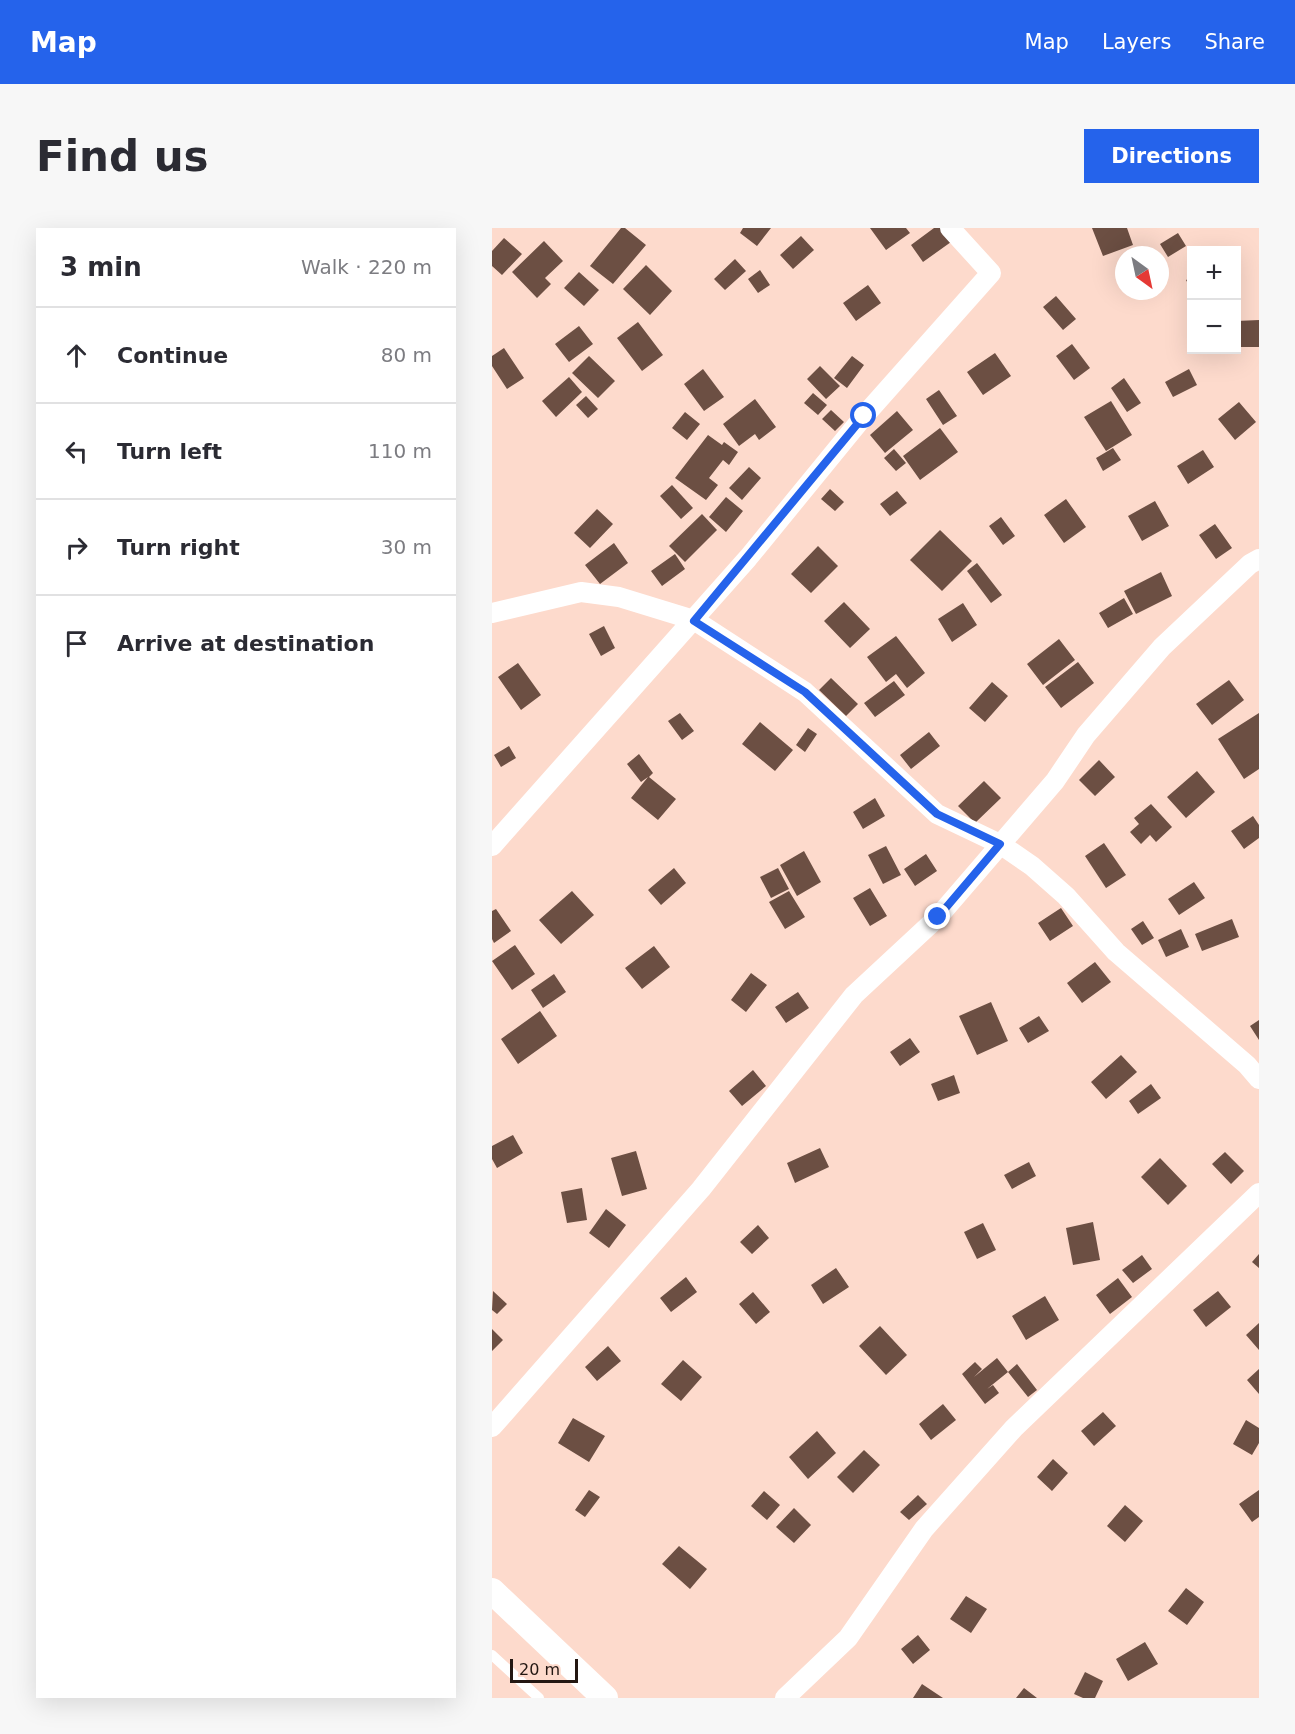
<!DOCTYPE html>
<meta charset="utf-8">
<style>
body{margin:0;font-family:"DejaVu Sans",sans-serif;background:#f7f7f7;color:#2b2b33}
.controls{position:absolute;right:18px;top:18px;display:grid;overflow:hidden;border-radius:0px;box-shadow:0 6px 24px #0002}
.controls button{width:54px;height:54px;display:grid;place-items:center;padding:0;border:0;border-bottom:2px solid #e1e1e2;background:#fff;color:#2b2b33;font:30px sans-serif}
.compass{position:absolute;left:623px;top:18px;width:54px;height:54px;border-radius:50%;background:#fff;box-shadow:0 6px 24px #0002;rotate:147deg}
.scale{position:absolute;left:18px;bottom:15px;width:68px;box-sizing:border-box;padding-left:6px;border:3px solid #231712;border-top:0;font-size:16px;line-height:21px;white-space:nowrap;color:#231712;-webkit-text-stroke:4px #fddacc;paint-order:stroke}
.stop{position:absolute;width:18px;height:18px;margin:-14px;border:4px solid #2563eb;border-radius:50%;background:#fff}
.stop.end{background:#2563eb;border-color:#fff;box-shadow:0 2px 6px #0008}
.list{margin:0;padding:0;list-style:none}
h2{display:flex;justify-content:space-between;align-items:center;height:78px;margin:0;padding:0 24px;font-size:26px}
h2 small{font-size:20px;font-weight:400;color:#7c7c81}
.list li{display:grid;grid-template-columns:39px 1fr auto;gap:18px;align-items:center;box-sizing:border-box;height:96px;padding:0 24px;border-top:2px solid #e1e1e2}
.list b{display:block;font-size:22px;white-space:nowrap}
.list em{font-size:20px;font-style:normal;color:#7c7c81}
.icon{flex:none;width:33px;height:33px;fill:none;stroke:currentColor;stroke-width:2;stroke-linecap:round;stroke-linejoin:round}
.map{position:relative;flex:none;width:767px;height:1470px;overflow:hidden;border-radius:0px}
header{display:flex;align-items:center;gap:36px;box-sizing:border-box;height:84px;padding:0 30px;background:#2563eb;color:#fff}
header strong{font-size:28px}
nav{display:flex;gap:33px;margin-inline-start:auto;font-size:21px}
.intro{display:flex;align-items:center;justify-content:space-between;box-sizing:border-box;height:144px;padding:0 36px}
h1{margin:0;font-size:42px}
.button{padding:15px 27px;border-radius:0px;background:#2563eb;color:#fff;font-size:21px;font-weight:700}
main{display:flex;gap:36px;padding:0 36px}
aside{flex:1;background:#fff;border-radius:0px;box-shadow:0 6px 24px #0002}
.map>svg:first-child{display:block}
.building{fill:#6c4f43}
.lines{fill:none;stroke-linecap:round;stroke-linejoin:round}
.service{stroke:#fff;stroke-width:10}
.minor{stroke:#fff;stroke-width:20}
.tertiary{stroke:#fff;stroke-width:26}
.route{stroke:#2563eb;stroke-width:8}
</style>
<header>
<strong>Map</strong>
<nav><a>Map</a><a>Layers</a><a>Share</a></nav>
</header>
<div class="intro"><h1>Find us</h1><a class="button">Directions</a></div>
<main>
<aside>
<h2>3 min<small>Walk · 220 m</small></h2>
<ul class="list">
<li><svg class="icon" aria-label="ahead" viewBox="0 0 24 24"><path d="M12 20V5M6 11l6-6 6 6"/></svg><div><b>Continue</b></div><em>80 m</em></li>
<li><svg class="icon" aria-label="left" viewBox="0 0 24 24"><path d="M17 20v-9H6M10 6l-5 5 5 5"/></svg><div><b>Turn left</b></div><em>110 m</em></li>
<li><svg class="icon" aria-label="right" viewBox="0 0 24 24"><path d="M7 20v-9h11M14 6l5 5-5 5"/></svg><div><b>Turn right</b></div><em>30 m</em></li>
<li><svg class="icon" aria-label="arrive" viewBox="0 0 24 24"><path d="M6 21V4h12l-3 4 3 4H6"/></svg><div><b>Arrive at destination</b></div></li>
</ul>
</aside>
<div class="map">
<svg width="767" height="1470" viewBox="0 0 767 1470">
<rect width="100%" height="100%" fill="#fddacc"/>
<path class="building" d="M129,0h4l21,17 -33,39 -23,-18z
M251,0h28l-14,18 -17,-13z
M378,0h36l4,5 -24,17z
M442,0h7l10,14 -28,20 -12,-17z
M600,0h35l6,17 -30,11z
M686,5l8,13 -18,11 -8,-13z
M309,8l13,14 -21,19 -13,-14z
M12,10l18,16 -20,21 -10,-9v-15z
M52,13l19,20 -18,17 6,6 -14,14 -25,-26z
M243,31l11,12 -21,19 -11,-11z
M154,37l26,26 -22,24 -27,-26z
M268,42l10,15 -12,8 -10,-14z
M87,44l20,18 -15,16 -20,-18z
M700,49v14l-6,-11z
M376,57l13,18 -25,18 -13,-18z
M564,68l20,23 -13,11 -20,-23z
M767,92v27h-23v-26z
M146,94l25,33 -21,16 -25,-33z
M87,98l14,18 -24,18 -14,-18z
M580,116l18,24 -16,12 -18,-24z
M12,120l20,30 -17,11 -15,-23v-10z
M503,125l16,23 -28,19 -16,-23z
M97,128l26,25 -17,17 -26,-25z
M360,128l12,9 -17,23 -13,-10z
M328,138l20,20 -14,13 -19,-20z
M211,141l21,28 -20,14 -20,-27z
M697,141l8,16 -24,12 -8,-15z
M77,149l13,15 -26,25 -14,-16z
M632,150l17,25 -14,9 -16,-24z
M447,162l18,26 -14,9 -17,-26z
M321,165l14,12 -9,10 -14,-12z
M94,168l12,13 -10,9 -12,-13z
M263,171l21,28 -17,13 -4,-6 -16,12 -16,-22z
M619,173l21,34 -26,16 -22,-34z
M747,174l17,20 -21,18 -17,-21z
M339,182l13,12 -9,9 -13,-12z
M405,183l16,19 -28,23 -15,-18z
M193,184l15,12 -13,16 -15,-12z
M448,200l18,24 -38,28 -17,-24z
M216,207l14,10 2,-3 14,10 -9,13 -6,-5 -14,18 9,7 -12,15 -31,-22z
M621,220l8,12 -18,11 -7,-13z
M402,221l12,14 -10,8 -12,-13z
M711,222l11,17 -26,17 -11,-18z
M257,239l12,11 -19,22 -13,-12z
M180,257l21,23 -12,11 -21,-23z
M338,261l14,13 -9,9 -14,-12z
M405,263l10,12 -17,13 -10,-12z
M234,269l17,14 -17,21 -17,-15z
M574,271l20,28 -22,16 -20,-28z
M663,273l14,25 -27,15 -14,-25z
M105,281l16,15 -23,24 -16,-15z
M210,286l15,16 -32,32 -16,-16z
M509,289l14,19 -12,9 -14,-19z
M723,296l17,24 -16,11 -17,-24z
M448,302l32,31 -30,30 -32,-31z
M122,315l14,20 -28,21 -15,-19z
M326,318l20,20 -27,27 -20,-19z
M183,326l10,15 -23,17 -11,-15z
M485,335l25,32 -11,8 -24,-32z
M669,344l11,24 -36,18 -12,-23z
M632,370l9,16 -25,14 -9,-15z
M352,374l26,27 -20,19 -26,-27z
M471,375l14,22 -25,17 -14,-23z
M112,398l11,22 -14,8 -12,-22z
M404,408l29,37 -18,15 -11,-14 -10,8 -19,-25z
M567,411l16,21 -32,25 -16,-21z
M586,434l16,21 -33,25 -16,-21z
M26,435l23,32 -20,15 -23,-33z
M339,450l27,26 -12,12 -27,-26z
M737,452l15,20 -32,25 -16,-21z
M402,453l11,14 -30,22 -11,-14z
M500,454l16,14 -23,26 -16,-14z
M188,485l14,18 -12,9 -14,-19z
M767,485v56l-15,10 -26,-40z
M268,494l33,28 -18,21 -33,-27z
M316,500l9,6 -12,18 -9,-7z
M437,504l11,14 -29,23 -11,-14z
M17,518l7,12 -15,9 -7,-12z
M147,526l14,19 -4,4 27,22 -18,21 -27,-22 17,-21 -7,5 -14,-18z
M607,532l16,17 -20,19 -16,-16z
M705,543l18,21 -29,26 -19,-21z
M492,553l17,17 -26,25 -17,-17z
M383,570l10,18 -22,13 -10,-17z
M659,576l21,23 -16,15 -6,-7 -9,9 -11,-12 9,-8 -5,-6z
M761,588l6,9v13l-15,11 -13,-18z
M612,615l22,32 -20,13 -21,-32z
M394,618l15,29 -18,9 -15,-29z
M312,623l17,31 -24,14 -17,-31z
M434,626l11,17 -22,15 -11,-17z
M182,640l12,15 -25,22 -13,-15z
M286,640l11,21 -18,9 -11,-21z
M702,654l11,16 -26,17 -11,-16z
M378,660l17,28 -17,10 -17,-28z
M80,663l22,24 -33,29 -22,-24z
M297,663l16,26 -20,12 -16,-27z
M569,680l12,18 -23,15 -12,-18z
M4,681l15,22 -17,12 -2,-4v-28z
M740,691l7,18 -37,14 -7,-17z
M651,693l11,17 -12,7 -11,-16z
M689,701l8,18 -23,10 -8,-17z
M23,717l20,29 -23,16 -20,-29z
M162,718l16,21 -28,22 -17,-21z
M603,734l16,20 -29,21 -15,-20z
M259,745l16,12 -21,27 -15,-12z
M62,746l12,18 -23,16 -12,-18z
M306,764l11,16 -23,15 -11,-16z
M499,774l17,39 -31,14 -18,-39z
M48,783l17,25 -39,28 -17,-25z
M547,788l10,15 -21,12 -9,-15z
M767,792v20l-9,-14z
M418,810l10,14 -20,14 -10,-14z
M629,827l16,17 -31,27 -15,-17z
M261,842l13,16 -24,20 -13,-15z
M462,847l6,18 -22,8 -7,-17z
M659,856l10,14 -23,16 -9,-13z
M21,907l10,18 -26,15 -5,-9v-13z
M328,920l9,19 -34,16 -8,-20z
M144,923l11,38 -25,7 -11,-38z
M733,924l19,19 -13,13 -19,-20z
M668,930l27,28 -19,19 -27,-28z
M537,934l7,14 -24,13 -8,-14z
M90,960l5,32 -20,3 -6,-31z
M114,981l20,16 -17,23 -20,-15z
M601,994l7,38 -27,5 -7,-37z
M491,995l13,27 -19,9 -13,-27z
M266,997l11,13 -17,16 -12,-12z
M767,1026v14l-7,-6z
M650,1027l10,14 -19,14 -11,-13z
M344,1040l13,19 -26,17 -12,-19z
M194,1049l11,15 -26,20 -11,-14z
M626,1050l14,19 -22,17 -14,-19z
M1,1063l14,13 -10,10 -5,-4z
M726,1063l13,16 -25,20 -13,-17z
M261,1064l17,20 -14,12 -17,-20z
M553,1068l14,24 -33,20 -14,-24z
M767,1095v27l-13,-15z
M388,1098l27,29 -21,20 -27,-29z
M0,1101l11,11 -11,11z
M116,1118l13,15 -24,20 -12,-14z
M505,1130l11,14 -21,17 6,-4 6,8 -14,11 -23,-30 13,-12 7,7 -8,8z
M191,1132l19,17 -21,24 -20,-17z
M525,1136l20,26 -9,7 -20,-25z
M767,1141v25l-12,-14z
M451,1176l13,16 -25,20 -12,-16z
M611,1184l13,14 -22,20 -13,-15z
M81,1190l32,18 -16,26 -31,-19z
M754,1192l13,8v15l-7,12 -19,-11z
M325,1203l19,22 -28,26 -19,-22z
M372,1222l16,15 -27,28 -16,-16z
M561,1231l15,14 -16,18 -15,-14z
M97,1262l11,7 -15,20 -10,-7z
M767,1262v27l-7,5 -13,-18z
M272,1263l16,14 -13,15 -16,-14z
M426,1267l9,9 -18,16 -9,-8z
M633,1277l18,16 -18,21 -18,-16z
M302,1280l17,17 -17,18 -18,-16z
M187,1318l28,23 -17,20 -28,-25z
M694,1360l18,14 -17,23 -19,-14z
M474,1368l21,13 -16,24 -21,-14z
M426,1407l12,15 -17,14 -12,-15z
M653,1414l13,22 -30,17 -12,-22z
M593,1444l18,9 -8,17h-12l-9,-4z
M430,1456l21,14h-30z
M532,1460l13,10h-21z"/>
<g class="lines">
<path class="service" d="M0,1427l47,43"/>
<path class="minor" d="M0,385l89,-21 38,5 75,23 111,72 132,122 63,30 32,22 34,30 50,56 131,113 12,14
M0,618l256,-288 116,-142 127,-143 -41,-45
M0,1199l209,-238 153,-194 84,-78 117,-136 31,-46 76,-88 88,-83 9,-5
M293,1470l63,-60 76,-109 90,-101 245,-235"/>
<path class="tertiary" d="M0,1363l113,107"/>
</g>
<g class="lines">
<path class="route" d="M372,188l-170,205 111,71 132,122 63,30 -62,73"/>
</g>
</svg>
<div class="controls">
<button>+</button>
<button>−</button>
</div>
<svg class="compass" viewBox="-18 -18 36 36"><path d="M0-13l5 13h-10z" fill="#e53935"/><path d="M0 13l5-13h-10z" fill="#7c7c81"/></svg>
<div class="scale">20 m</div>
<div class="stop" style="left:372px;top:188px"></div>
<div class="stop end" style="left:446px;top:689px"></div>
</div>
</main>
